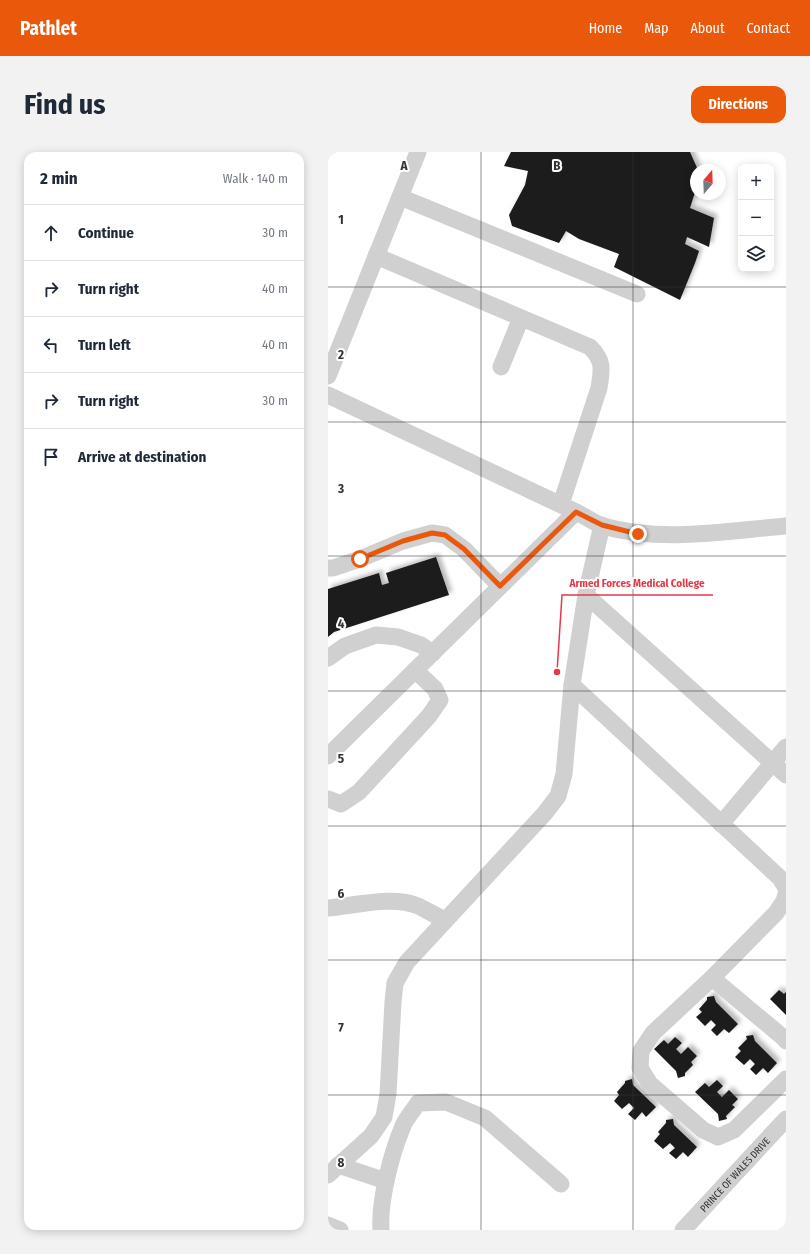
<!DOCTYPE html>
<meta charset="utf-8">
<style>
body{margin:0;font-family:"Fira Sans Condensed",sans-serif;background:#f2f2f3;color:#1f2937}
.controls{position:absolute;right:12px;top:12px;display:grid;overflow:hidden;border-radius:8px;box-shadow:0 2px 10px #0003}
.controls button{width:36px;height:36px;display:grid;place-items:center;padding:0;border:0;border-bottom:1px solid #e0e1e3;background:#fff;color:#1f2937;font:20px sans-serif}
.compass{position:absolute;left:362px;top:12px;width:36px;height:36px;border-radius:50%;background:#fff;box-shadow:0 2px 10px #0003;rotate:19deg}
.stop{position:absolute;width:12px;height:12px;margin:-9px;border:3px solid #ea580c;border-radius:50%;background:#fff}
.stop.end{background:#ea580c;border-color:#fff;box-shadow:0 1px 4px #0008}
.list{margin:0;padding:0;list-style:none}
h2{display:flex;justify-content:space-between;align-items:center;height:52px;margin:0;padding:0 16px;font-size:17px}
h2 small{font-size:13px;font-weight:400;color:#747a83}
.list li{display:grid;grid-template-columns:26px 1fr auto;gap:12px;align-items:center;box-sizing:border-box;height:56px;padding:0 16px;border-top:1px solid #e0e1e3}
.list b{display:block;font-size:15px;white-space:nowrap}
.list em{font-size:13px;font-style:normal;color:#747a83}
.icon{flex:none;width:22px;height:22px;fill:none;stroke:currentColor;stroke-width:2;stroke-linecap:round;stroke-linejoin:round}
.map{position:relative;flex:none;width:458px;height:1078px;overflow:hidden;border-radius:12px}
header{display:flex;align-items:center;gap:24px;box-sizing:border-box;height:56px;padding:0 20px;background:#ea580c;color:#fff}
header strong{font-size:19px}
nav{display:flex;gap:22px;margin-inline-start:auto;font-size:14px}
.intro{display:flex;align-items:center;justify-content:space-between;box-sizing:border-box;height:96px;padding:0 24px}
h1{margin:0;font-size:28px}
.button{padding:10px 18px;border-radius:12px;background:#ea580c;color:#fff;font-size:14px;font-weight:700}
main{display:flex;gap:24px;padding:0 24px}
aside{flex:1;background:#fff;border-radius:12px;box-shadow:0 2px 10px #0003}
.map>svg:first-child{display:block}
.building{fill:#1a1a1a;filter:url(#shadow)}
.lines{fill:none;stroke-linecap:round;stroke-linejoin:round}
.minor{stroke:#d0d0d0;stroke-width:17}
.route{stroke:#ea580c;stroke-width:5}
.grid{fill:none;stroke:#333;stroke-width:1;stroke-opacity:0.55}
.labels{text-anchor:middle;stroke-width:4;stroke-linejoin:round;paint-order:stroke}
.street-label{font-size:10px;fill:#333;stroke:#fff}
.grid-label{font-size:13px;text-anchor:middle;font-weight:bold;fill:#333;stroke:#fff;stroke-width:4;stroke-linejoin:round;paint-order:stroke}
.leader{fill:none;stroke:#e63946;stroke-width:1.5}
.callout-dot{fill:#e63946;stroke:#fff;stroke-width:1.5}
.callout-label{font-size:11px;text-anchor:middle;font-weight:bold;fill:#e63946;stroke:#fff;stroke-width:4;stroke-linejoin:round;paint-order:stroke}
</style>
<header>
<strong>Pathlet</strong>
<nav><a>Home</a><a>Map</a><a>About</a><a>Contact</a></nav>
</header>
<div class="intro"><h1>Find us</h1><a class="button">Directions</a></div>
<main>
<aside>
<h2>2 min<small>Walk · 140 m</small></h2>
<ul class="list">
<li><svg class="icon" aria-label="ahead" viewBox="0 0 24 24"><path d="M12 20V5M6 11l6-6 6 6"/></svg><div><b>Continue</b></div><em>30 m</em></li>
<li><svg class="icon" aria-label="right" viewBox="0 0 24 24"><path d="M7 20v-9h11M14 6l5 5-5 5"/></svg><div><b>Turn right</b></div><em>40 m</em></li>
<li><svg class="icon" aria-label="left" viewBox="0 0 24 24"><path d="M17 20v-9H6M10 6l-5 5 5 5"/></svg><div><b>Turn left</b></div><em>40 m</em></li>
<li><svg class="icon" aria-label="right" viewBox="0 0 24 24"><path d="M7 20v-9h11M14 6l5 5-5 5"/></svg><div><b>Turn right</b></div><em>30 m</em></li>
<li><svg class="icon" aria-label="arrive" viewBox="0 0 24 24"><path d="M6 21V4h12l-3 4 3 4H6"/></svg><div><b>Arrive at destination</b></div></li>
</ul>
</aside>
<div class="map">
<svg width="458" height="1078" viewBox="0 0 458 1078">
<defs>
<filter id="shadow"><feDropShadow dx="3.5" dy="-3.5" stdDeviation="2" flood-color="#0004"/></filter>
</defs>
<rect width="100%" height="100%" fill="#fff"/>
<path class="building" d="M183,0h179l8,18h-2v19l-6,19 24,10 -5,29 -22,-10 -2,7 14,7 -4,12 -15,37 -66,-33 5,-13 -40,-15 -13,-8 -7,12 -47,-17 -3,-11 16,-30 3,-14 -24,-5z
M108,405l13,38 -115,37 -6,5v-48l51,-16 3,12 7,-2 -3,-10z
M451,838l5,4 2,-2v23l-16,-16z
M386,844l2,6 22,22 -9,9 -5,-4 -7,7 -6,-6 5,-5 -5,-5 -6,6 -9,-9 6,-5 -3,-3 8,-9v-3z
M425,883l2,6 22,22 -9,10 -5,-5 -7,7 -6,-6 5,-5 -5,-5 -6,6 -9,-8 6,-6 -3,-3 9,-9 -1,-3z
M347,885l7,6 -6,6 5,5 7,-7 9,9 -6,6 2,3 -8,8v3l-7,2 -2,-7 -22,-22 10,-9 4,4z
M304,927l1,6 23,22 -10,10 -4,-5 -7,8 -7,-6 6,-6 -5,-5 -7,6 -8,-8 5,-6 -2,-3 8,-9v-2z
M389,928l6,6 -6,6 5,5 7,-7 9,9 -6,6 3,2 -9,9 1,3 -8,2 -1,-7 -23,-22 10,-9 4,4z
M345,967l1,6 23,22 -9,10 -5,-5 -7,7 -7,-6 6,-5 -5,-5 -7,6 -9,-8 6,-7 -2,-2 8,-9v-3z"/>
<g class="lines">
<g class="minor">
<path d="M72,45l237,97"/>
<path d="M48,104l214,91c14,14 12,22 9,41l-38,116"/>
<path d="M173,215l20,-49"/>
<path d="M0,224l90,-224"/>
<path d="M0,243l248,117c9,4 18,11 27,14 59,17 123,5 183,0"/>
<path d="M0,416h5l27,-9 43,-18 29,-8 13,2 19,14 36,37"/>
<path d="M258,443l200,180"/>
<path d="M0,506l17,-12 31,-11 22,2 23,8 12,8"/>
<path d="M244,533l208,193 6,10"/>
<path d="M0,604l248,-244"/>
<path d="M0,647l13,5 18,-12 70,-76 11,-16 -5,-11 -20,-19"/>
<path d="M393,672l65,-77"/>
<path d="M458,742l-2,7 -8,12 -64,65 -59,55 -12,18 -1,17 10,16 53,46 15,7 16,-7 52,-51"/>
<path d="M0,756c27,-2 64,-13 90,-2 9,4 18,10 27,14"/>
<path d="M384,826l73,61 1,2"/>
<path d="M10,1013l48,16"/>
<path d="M0,1023l43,-39 13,-19 4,-23 5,-92 2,-19 12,-21 138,-149 13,-17 6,-22 8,-89 14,-90 16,-70"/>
<path d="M0,1073l12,5"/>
<path d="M53,1078c-2,-29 10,-76 22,-104 3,-8 10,-15 15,-23l28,-1 39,16 76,66"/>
<path id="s1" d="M355,1078l103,-111"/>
</g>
</g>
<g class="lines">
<path class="route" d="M32,407l43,-18 29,-8 13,2 19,14 36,37 76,-74 26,13 36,9"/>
</g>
<path class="grid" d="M153,0v1078M305,0v1078M0,135h458M0,270h458M0,404h458M0,539h458M0,674h458M0,808h458M0,943h458"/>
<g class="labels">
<g class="street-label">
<text dy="4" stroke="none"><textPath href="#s1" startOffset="76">PRINCE OF WALES DRIVE</textPath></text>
</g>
</g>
<g class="grid-label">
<text x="76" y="18">A</text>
<text x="229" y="18">B</text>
<text x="13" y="72">1</text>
<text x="13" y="207">2</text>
<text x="13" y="341">3</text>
<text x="13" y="476">4</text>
<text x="13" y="611">5</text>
<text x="13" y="746">6</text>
<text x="13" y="880">7</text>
<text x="13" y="1015">8</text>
</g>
<path class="leader" d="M229 520L234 443H385"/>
<circle class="callout-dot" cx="229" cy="520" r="4"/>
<g class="callout-label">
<text x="309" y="435">Armed Forces Medical College</text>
</g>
</svg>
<div class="controls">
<button>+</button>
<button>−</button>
<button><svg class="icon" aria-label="layers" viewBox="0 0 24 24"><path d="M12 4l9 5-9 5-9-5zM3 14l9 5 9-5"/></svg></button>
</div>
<svg class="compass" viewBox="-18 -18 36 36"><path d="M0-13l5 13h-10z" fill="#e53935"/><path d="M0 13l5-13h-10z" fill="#747a83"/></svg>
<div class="stop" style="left:32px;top:407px"></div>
<div class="stop end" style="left:310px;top:382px"></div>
</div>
</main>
